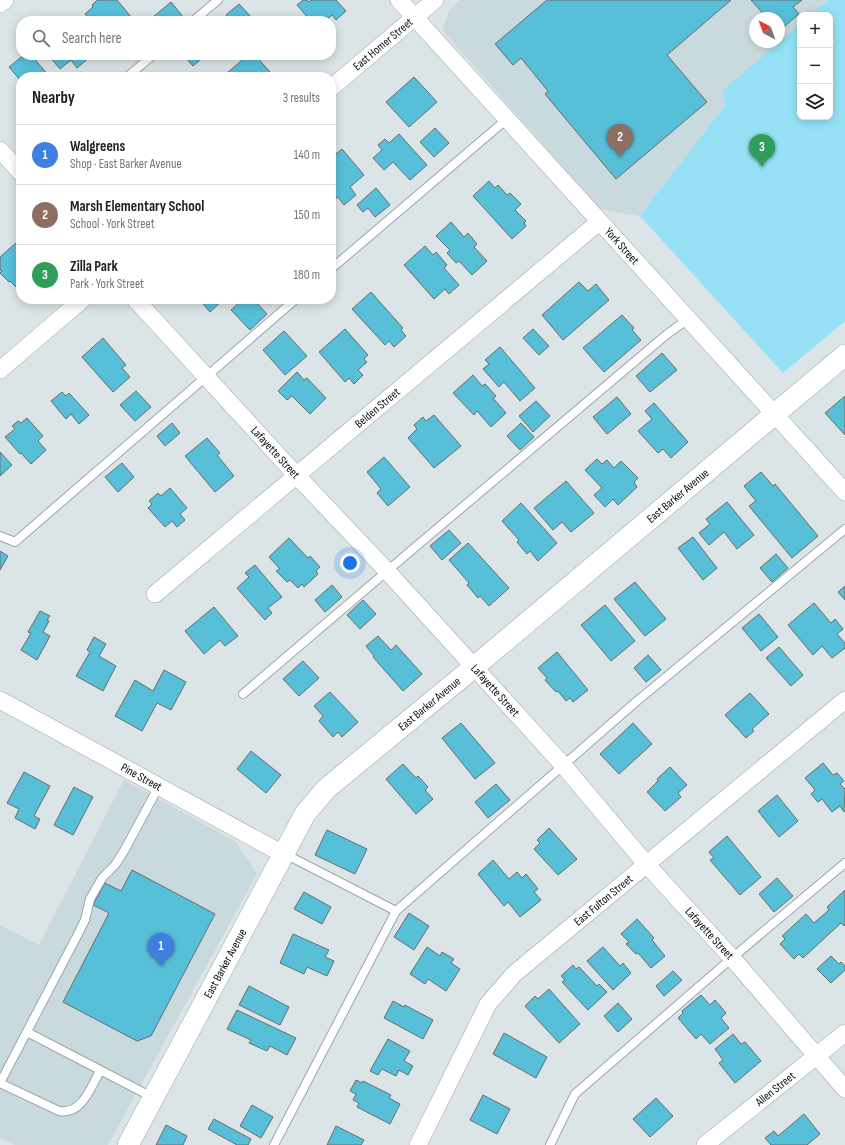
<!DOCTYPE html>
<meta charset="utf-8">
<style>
body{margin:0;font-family:"Sofia Sans Condensed",sans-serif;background:#f2f2f2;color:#222}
.controls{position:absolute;right:12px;top:12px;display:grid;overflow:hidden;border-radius:8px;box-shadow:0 2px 10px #0003}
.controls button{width:36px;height:36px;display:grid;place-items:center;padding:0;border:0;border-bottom:1px solid #e0e0e0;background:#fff;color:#222;font:20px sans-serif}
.compass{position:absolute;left:749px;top:12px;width:36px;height:36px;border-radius:50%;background:#fff;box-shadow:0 2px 10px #0003;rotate:319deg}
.you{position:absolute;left:350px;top:563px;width:14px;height:14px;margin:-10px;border:3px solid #fff;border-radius:50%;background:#1a73e8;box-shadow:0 0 0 6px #1a73e833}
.badge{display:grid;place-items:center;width:26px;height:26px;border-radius:50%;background:#b45309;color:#fff;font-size:13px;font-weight:700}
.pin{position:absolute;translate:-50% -33px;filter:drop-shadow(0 1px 2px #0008)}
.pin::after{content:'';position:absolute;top:21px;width:14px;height:12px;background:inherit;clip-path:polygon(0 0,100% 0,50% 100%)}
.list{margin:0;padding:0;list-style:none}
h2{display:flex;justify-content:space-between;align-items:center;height:52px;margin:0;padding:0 16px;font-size:17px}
h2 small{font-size:13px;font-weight:400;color:#767676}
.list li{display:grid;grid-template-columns:26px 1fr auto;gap:12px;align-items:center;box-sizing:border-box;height:60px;padding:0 16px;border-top:1px solid #e0e0e0}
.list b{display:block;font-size:15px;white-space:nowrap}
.list p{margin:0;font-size:13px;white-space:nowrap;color:#767676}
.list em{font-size:13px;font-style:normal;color:#767676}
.icon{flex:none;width:22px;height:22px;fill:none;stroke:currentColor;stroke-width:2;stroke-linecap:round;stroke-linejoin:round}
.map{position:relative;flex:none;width:845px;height:1145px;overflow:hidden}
.search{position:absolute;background:#fff;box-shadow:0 2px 10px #0003;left:16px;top:16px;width:320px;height:44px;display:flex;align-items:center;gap:10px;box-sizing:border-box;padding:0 14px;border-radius:16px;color:#767676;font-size:15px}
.panel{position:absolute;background:#fff;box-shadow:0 2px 10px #0003;left:16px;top:72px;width:320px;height:232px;border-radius:16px}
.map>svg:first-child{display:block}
.built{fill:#c9dadf;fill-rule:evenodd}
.green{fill:#96e1f6}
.building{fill:#58bfd9;stroke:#656d6f}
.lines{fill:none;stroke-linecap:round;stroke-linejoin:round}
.service-casing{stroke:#9ea5a8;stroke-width:10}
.minor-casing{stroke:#9ea5a8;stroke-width:18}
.tertiary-casing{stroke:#9ea5a8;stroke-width:22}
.service{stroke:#fff;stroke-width:8}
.minor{stroke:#fff;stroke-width:17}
.tertiary{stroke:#fff;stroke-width:21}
.labels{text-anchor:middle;stroke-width:3.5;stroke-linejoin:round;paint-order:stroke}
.street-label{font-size:12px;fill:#090c0d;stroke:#e9f1f3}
</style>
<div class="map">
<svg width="845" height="1145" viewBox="0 0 845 1145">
<rect width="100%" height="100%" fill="#dbe4e6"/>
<path class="built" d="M460,0h368l-18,15h-10v9l-77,67 3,13 -86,112 -40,-7 -158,-179 8,-21zM755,18h24v24h-24z
M124,780l111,61 22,33 -149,271h-94l-14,-8v-212l39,20z"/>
<path class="green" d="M828,0h17v321l-62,52 -143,-157 86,-112 -4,-13 78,-67v93h30v-102h-20z"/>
<path class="building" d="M97,0h20l15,18 -3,3h-37l-7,-7 8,-7 -1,-2z
M303,0h4l2,2 2,-2h25l10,11 -10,9 -4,-5 -7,6h-9l-4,-4 -3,2 -12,-14z
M547,0h184l-64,55 40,47 -91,77 -71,-85 3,-3 -27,-33 -8,7 -18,-21z
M751,0h51l-9,7 6,7 -20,17v-13h-12z
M171,2l13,16 -3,3h-24l-4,-4z
M239,4l16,17h-24l-5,-6z
M24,55h7l19,22h-29v4l-12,-14z
M48,55h42l1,1 -14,12 -6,-8 -11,9z
M183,55h23l-13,11z
M248,55h7l15,17 -6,5h-36l-2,-3z
M277,55h10l-6,5z
M414,77l23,25 -28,25 -23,-25z
M435,128l14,15 -15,14 -14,-15z
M399,134l28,31 -17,15 -17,-18 -9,8 -11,-12 9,-8 -4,-5 7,-6 4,4z
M342,149l22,26 -14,12 6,8 -12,10 -6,-8 -7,6v-45z
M489,181l6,7 3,-3 9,10 3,-2 11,11 -6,6 11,11 -2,2 2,3 -14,13 -39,-43z
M376,188l14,17 -15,12 -7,-9 -5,4 -6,-7z
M451,222l13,15 4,-4 9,11 -3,3 13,14 -15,14 -13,-14 -3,2 -9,-10 3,-3 -14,-14z
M17,242l4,4v41l-3,2 -8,-8 -1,1 -9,-9 2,-2 -2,-1v-13z
M425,246l8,9 3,-3 11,13 -3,3 15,17 -10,9 -4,-5 -11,10 -30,-34z
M579,282l9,9 8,-7 13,16 -46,40 -21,-25z
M371,292l32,36 -2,2 5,6 -12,11 -5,-6 -4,4 -33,-36z
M199,299h25l-14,13z
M243,299h10l14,15 -17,16 -19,-20z
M622,315l12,13 -2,2 9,10 -37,32 -21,-24z
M345,329l23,26 -4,4 3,3 -9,8 5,5 -9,9 -5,-6 -4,4 -26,-30z
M533,329l16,17 -10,9 -16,-17z
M284,331l23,25 -22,19 -22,-25z
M103,338l23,27 -4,3 8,9 -17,15 -31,-35z
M500,347l35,41 -15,13 -16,-19 -5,5 -16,-18 6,-5 -4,-4z
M662,353l15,17 -27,22 -14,-16z
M297,372l7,8 3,-2 19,20 -16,16 -18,-18 -5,4 -9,-9z
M473,375l9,11 3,-2 11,12 -3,2 13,15 -15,14 -14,-16 -3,4 -21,-22z
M136,391l15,16 -16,14 -15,-16z
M62,392l4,4 3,-3 20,22 -10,9 -8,-10 -5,5 -15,-18z
M845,396v39l-20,-22z
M617,397l14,17 -24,20 -14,-17z
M536,401l14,15 -17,16 -14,-16z
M654,403l34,39 -17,16 -8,-9 -5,4 -20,-22 14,-12 -7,-8z
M434,415l27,31 -27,22 -26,-30 9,-9 -3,-4 9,-8 3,4z
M27,418l16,18 -5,5 8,9 -15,14 -10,-11 -1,1 -15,-17 10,-8 -3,-3 6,-5 3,2z
M172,423l8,10 -15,13 -8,-10z
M521,423l13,14 -14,13 -13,-14z
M207,438l13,15 -3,2 17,21 -19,16 -30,-36z
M0,452l12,13 -12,11z
M384,457l26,30 -22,19 -11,-13 4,-4 -14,-17z
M597,459l5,5 5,-4 7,8 7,-7 17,17 -4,4 3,5 -19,18 -5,-6 -8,8 -11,-12 8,-7 -17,-18z
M122,463l12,14 -16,15 -13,-15z
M761,472l12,14 2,-2 43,52 -26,22 -43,-52 7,-5 -12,-15z
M566,481l28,32 -23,19 -9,-10 -9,8 -19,-22z
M170,488l17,20 -7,6 5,6 -8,7 -5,-6 -7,6 -17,-19 4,-4 -3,-3 9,-8 3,3z
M727,502l27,33 -17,14 -13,-17 -15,13 -10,-12 11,-9 -4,-5z
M521,503l36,40 -19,18 -8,-10 -3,3 -10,-12 2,-2 -17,-19z
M449,530l12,13 -19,17 -12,-14z
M693,537l24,31 -14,12 -25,-32z
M289,538l19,20 2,-2 10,11 -4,4 2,3 -14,13 -2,-3 -4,4 -8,-8 -3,2 -11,-11 4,-2 -11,-12z
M468,543l41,45 -20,18 -9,-10 -2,2 -11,-13 2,-2 -20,-23z
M0,551l8,5 -8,14z
M776,554l12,14 -16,14 -12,-14z
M255,565l27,32 -14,11 4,5 -7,7 -28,-32 12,-11 -4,-4z
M635,582l31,37 -21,17 -31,-37z
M332,585l10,12 -17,15 -10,-12z
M845,586v14l-7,-8z
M363,600l13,14 -16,15 -13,-14z
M814,603l17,20 4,-4 8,10 -6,5 8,9v5l-13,10 -10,-12 -9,9 -25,-30z
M605,605l30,36 -24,20 -30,-36z
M214,607l24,29 -13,10 -5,-6 -16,14 -19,-23z
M40,611l10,5 -3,4 2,1 -6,11 7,4 -13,24 -16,-10 10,-17 -3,-1z
M759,614l19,23 -17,14 -19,-23z
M378,636l13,14 5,-5 26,29 -19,17 -30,-34 1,-1 -8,-10z
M94,637l12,7 -7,12 17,10 -13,25 -27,-15 14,-24 -3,-2z
M779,647l24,28 -12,11 -25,-28z
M557,652l31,38 -15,12 -3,-4 -4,3 -8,-10 -2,1 -11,-12 2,-2 -9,-10z
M648,655l13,15 -15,12 -12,-14z
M303,661l16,17 -20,18 -16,-17z
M164,670l22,12 -15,28 -14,-7 -15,28 -27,-15 20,-36 18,11z
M330,692l28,30 -16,15 -4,-5 -5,5 -14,-16 4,-5 -9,-10z
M750,693l19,21 -17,15 2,2 -8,7 -21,-23z
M461,723l34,40 -20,16 -33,-41z
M633,723l19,21 -33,30 -19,-20z
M251,751l30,24 -15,18 -29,-24z
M823,763l10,12 4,-2 7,8 -4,3 5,5 -1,23 -4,-6 -8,6 -10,-13 -4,3 -7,-8 4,-4 -10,-12z
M403,764l13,14 2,-2 10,11 -3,3 8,9 -17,15 -30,-35z
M670,767l17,18 -9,8 3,4 -16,14 -18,-19 11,-11 -1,-2z
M24,772l26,14 -16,30 6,3 -5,10 -20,-11 4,-9 -12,-6z
M496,784l14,16 -22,18 -13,-16z
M74,787l19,10 -20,38 -19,-10z
M777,795l21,26 -19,16 -21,-26z
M549,828l28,31 -19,16 -24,-26 6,-6 -3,-3z
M327,830l40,19 -12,25 -40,-19z
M727,836l34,41 -21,18 -30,-35 4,-2 -5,-6z
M493,860l16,19 8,-7 5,6 4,-4 12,15 -4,3 7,8 -21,17 -12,-15 -4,4 -26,-32z
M132,870l83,44 -64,122 -14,5 -74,-39 46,-89 -16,-8 12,-22 16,8z
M777,878l16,18 -19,16 -15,-18z
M845,890v35l-1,1 -3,-3 -38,35 -4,-4 -5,5 -14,-15 5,-5 -3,-3 24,-22 8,9 15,-13 -2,-3z
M304,892l27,15 -9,17 -28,-15z
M409,913l20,13 -15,24 -20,-13z
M637,919l17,19 -2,2 13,16 -14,12 -13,-15 -2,1 -10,-10 3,-2 -8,-8z
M293,934l36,16 -4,7 9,4 -7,15 -20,-9 -3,7 -24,-11z
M427,947l13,9 2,-4 12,7 -3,4 9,6 -14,22 -18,-12 -3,5 -15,-10z
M603,947l17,19 3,-3 8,10 -18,17 -26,-29z
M831,956l8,8 2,-2 4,4v4l-14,13 -14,-14z
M573,965l3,4 3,-2 18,19 2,-2 8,8 -19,18 -26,-28 3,-2 -4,-4z
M673,971l9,9 -18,16 -8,-10z
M249,986l40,21 -9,18 -41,-20z
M549,989l31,35 -21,19 -34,-37 10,-10 3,3z
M701,995l9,10 5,-5 11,13 -5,5 8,10 -19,16 -9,-10 -5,5 -18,-21 5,-5 -1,-2z
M393,1001l11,6 1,-2 28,15 -10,19 -39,-21z
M618,1003l14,16 -14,13 -14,-16z
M237,1010l59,28 -9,17 -17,-9 -3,5 -18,-8 2,-3 -24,-11z
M504,1033l43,24 -11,21 -43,-24z
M733,1034l8,10 4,-2 16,19 -26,22 -16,-20 4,-3 -8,-11z
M388,1039l22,12 -6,10 9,5 -5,9 -9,-5 -3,6 -14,-7 -4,6 -8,-4z
M356,1080l6,3 1,-2 28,14 -2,3 11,6 -10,20 -33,-17 2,-4 -6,-3 3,-6 -6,-3z
M483,1095l27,14 -13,25 -27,-14z
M656,1098l17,18 -23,21 -17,-18z
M252,1105l21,12 -12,21 -21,-12z
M804,1114l16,20 -13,11h-36l-6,-7 9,-7 4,5z
M214,1119l37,20 -3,6h-11l-29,-16z
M166,1125l21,11 -4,9h-27z
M336,1126l28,14 -3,5h-34z"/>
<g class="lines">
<defs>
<path id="service" d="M193,21l25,-21
M127,77l26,-22
M331,269l176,-150
M0,536l15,6 281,-243
M243,694l170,-145 253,-214 22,-16
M285,854l111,57
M27,1032l125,65
M0,1083l77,-147 8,-16 5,-21 12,-21 13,-13 9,-14 35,-65
M0,1083l59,28c23,4 32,-24 41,-40
M274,1145l122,-234 241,-210 208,-172
M550,1145l25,-51 157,-136 113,-95"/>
<g id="minor">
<path id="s1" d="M399,0l446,492"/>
<path d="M0,4l5,-4"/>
<path id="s2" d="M331,88l104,-88"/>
<path d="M0,150l21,23"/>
<path id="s3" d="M135,299l162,177 90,95 176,194 84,100 85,93 113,131"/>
<path d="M0,370l83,-71"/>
<path id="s4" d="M155,594l444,-372"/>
<path id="s5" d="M0,700l283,154"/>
<path id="s6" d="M418,1145l70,-141 26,-30 331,-274"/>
<path id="s7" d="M705,1145l140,-112"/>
</g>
<g id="tertiary">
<path id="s8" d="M128,1145l177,-331 21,-25 148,-122 371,-312"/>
</g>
</defs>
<use href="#service" class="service-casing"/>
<use href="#minor" class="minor-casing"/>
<use href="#tertiary" class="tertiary-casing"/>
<use href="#service" class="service"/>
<use href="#minor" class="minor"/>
<use href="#tertiary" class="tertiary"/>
</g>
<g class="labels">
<g class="street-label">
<text dy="4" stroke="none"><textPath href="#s2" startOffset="68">East Homer Street</textPath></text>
<text dy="4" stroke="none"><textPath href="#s1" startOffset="332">York Street</textPath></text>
<text dy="4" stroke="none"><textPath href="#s4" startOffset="290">Belden Street</textPath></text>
<text dy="4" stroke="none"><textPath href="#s3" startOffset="208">Lafayette Street</textPath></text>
<text dy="4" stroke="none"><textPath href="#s8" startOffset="866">East Barker Avenue</textPath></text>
<text dy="4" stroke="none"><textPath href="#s3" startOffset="532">Lafayette Street</textPath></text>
<text dy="4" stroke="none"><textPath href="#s8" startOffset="542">East Barker Avenue</textPath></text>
<text dy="4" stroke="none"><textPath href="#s5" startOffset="161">Pine Street</textPath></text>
<text dy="4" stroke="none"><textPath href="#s6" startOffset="313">East Fulton Street</textPath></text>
<text dy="4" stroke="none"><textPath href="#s3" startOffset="856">Lafayette Street</textPath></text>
<text dy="4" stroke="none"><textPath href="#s8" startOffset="206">East Barker Avenue</textPath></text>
<text dy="4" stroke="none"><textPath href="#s7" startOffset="90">Allen Street</textPath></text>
</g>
</g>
</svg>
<div class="controls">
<button>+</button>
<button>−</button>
<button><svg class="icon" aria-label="layers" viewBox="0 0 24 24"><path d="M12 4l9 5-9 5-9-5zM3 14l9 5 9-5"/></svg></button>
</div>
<svg class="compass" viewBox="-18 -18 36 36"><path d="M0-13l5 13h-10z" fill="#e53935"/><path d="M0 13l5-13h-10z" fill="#767676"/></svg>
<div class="you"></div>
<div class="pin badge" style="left:161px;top:966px;background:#3f7fe0">1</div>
<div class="pin badge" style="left:620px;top:157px;background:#8d6e63">2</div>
<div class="pin badge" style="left:762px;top:167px;background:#2e9e5b">3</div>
<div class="search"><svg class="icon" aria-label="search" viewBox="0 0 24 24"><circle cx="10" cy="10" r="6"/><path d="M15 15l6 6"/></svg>Search here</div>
<section class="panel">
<h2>Nearby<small>3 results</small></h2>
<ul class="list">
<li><span class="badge" style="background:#3f7fe0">1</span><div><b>Walgreens</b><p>Shop · East Barker Avenue</p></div><em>140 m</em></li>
<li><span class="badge" style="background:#8d6e63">2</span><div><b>Marsh Elementary School</b><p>School · York Street</p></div><em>150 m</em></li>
<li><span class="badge" style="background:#2e9e5b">3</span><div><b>Zilla Park</b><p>Park · York Street</p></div><em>180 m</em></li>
</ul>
</section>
</div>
